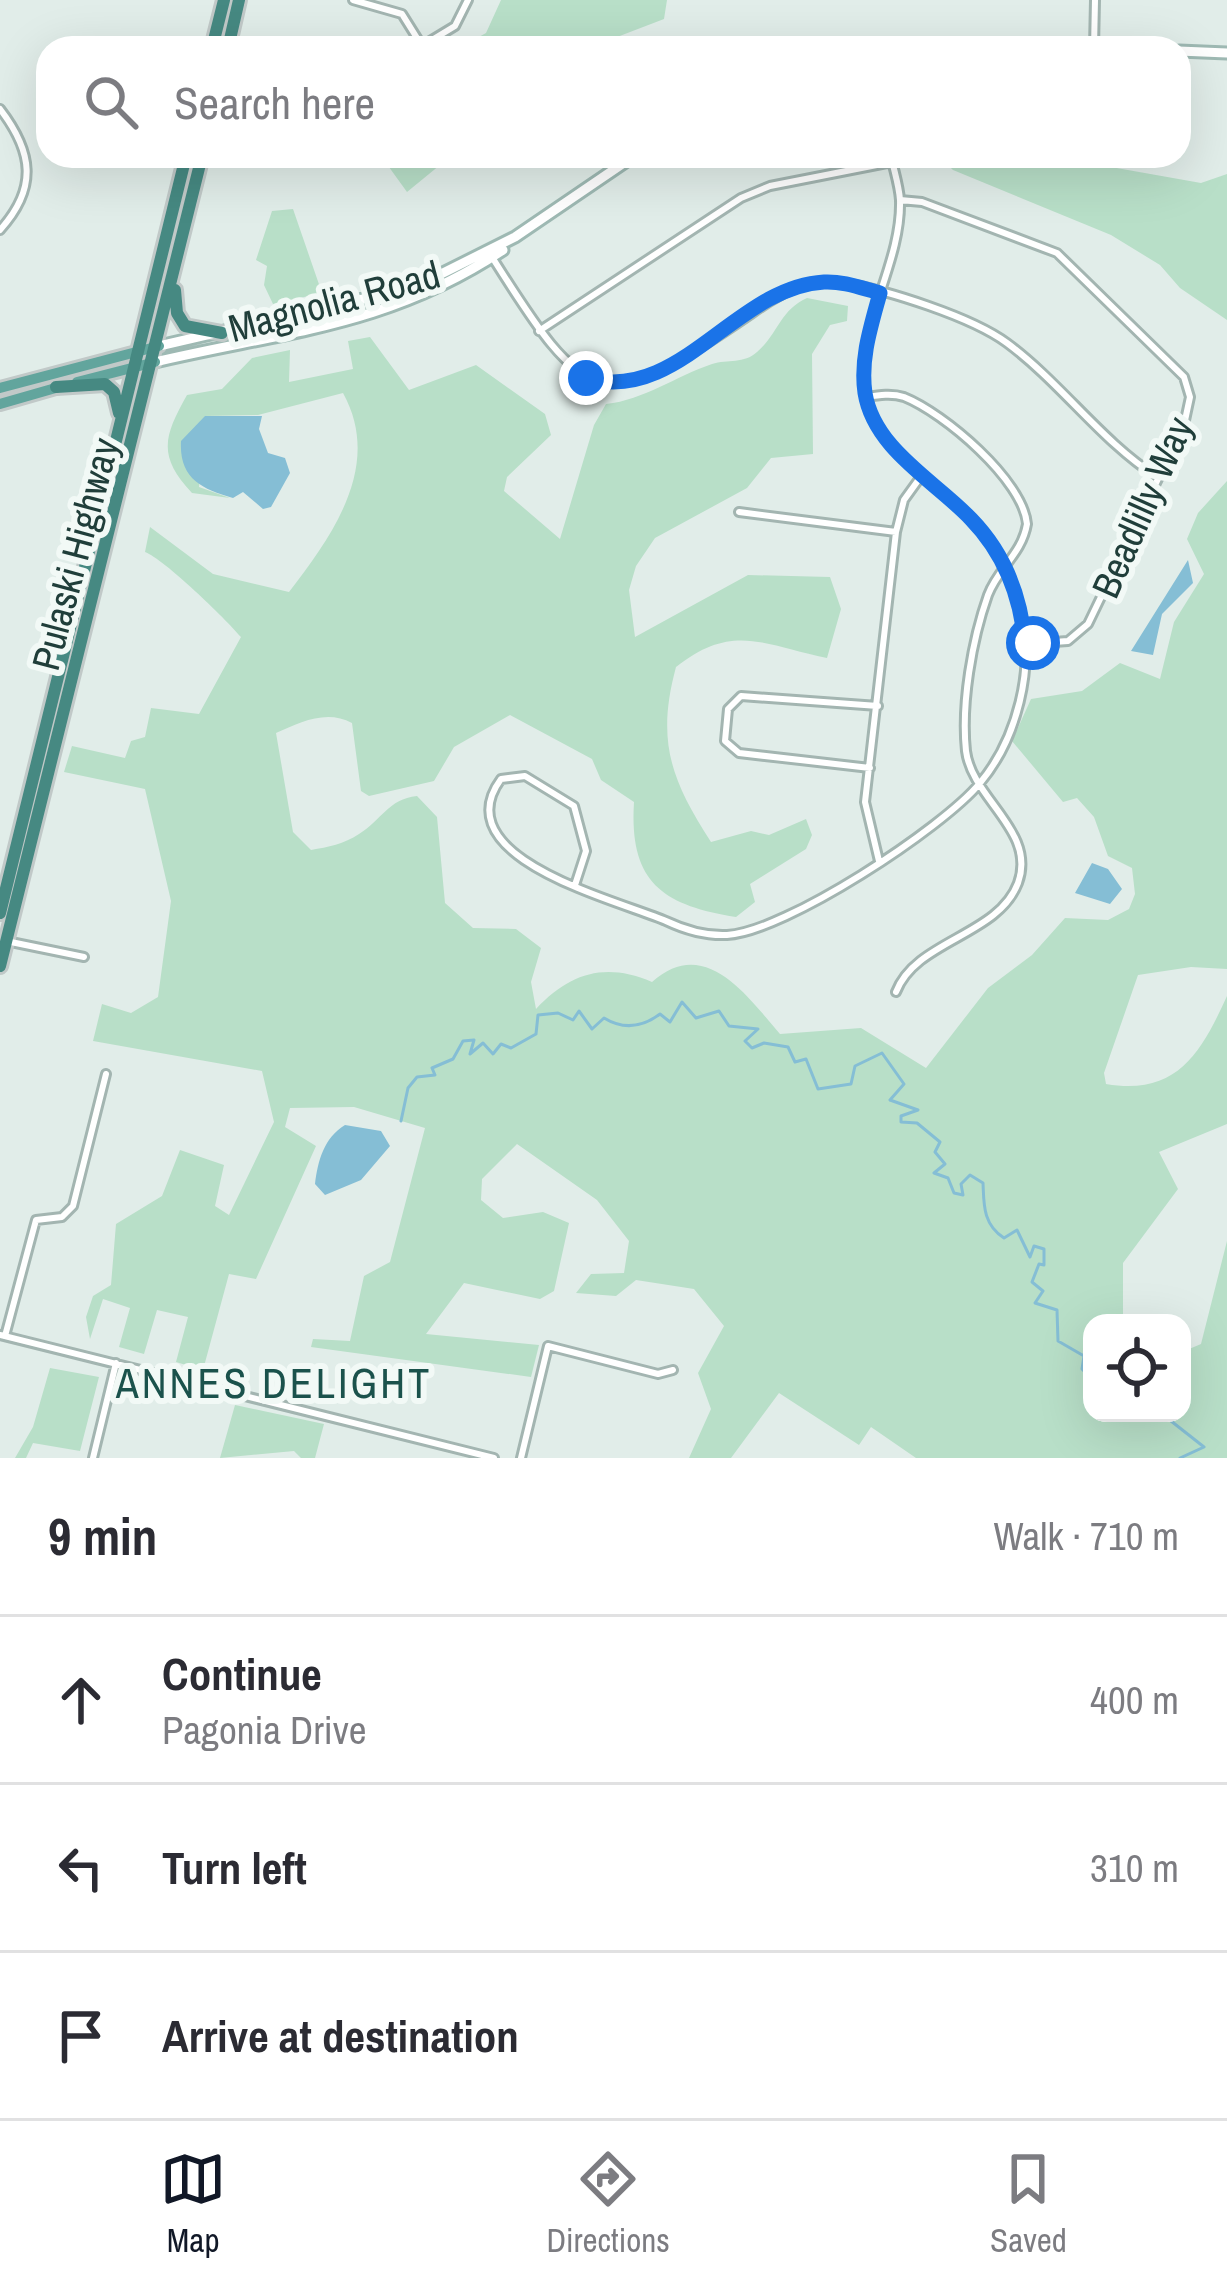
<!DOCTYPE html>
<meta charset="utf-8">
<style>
body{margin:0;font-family:"Archivo Narrow",sans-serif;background:#f7f7f7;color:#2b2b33}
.controls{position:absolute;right:36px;bottom:36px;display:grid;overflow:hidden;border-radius:24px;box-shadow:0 12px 48px #0002}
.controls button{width:108px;height:108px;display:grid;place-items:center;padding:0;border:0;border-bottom:3px solid #e1e1e2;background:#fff;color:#2b2b33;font:60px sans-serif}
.stop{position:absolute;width:36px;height:36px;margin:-27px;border:9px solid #1a73e8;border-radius:50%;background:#fff}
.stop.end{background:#1a73e8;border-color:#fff;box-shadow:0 3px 12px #0008}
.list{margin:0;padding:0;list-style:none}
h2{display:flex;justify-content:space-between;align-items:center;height:156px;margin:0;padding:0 48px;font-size:51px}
h2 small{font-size:39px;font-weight:400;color:#7c7c81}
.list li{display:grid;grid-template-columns:78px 1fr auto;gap:36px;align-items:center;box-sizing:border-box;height:168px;padding:0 48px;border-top:3px solid #e1e1e2}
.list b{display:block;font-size:45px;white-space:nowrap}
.list p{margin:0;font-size:39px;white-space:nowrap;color:#7c7c81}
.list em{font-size:39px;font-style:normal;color:#7c7c81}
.icon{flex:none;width:66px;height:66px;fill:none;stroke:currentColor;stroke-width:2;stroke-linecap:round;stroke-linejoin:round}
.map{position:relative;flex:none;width:1227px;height:1458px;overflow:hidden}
.search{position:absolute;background:#fff;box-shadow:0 12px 48px #0002;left:36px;right:36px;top:36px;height:132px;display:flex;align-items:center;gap:30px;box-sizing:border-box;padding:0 42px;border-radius:36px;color:#7c7c81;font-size:45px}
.sheet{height:660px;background:#fff}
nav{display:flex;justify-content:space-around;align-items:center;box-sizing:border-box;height:168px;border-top:3px solid #e1e1e2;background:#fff;font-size:33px;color:#7c7c81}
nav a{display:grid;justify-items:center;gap:6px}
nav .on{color:#111827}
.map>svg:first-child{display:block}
.green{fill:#b8dfc8}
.water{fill:#85bed5}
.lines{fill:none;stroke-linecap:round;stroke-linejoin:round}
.stream{stroke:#85bed5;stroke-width:3}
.minor-casing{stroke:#a3b5b1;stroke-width:12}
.secondary-casing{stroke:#9eb9b3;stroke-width:15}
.primary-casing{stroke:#c1c9c8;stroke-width:16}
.trunk-casing{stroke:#c1c9c8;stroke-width:18}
.minor{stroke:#fff;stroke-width:6}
.secondary{stroke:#fff;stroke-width:9}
.primary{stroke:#62a59d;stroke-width:10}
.trunk{stroke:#468982;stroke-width:12}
.route{stroke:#1a73e8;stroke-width:15}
.labels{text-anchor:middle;stroke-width:12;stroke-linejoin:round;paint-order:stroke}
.street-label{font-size:39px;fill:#203e3a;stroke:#f2f9f6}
.neighbourhood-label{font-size:42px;letter-spacing:3px;fill:#1b524c;stroke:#f2f9f6}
</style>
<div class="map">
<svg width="1227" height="1458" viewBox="0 0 1227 1458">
<rect width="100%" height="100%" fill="#e1ede9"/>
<path class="green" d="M501,0h166l-3,19 -60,23 -40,6h-105l27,-15z
M381,156h70l-44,36z
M939,156h110l152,27 26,-9v146l-47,-32 -20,-23 -49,-30 -158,-65z
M293,209l29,84 -49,11 -9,-19 3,-19 -11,-6 16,-49z
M807,298l41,8 -1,15 -17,4 -18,29 1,100 -42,4 -24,30 -92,50 -19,28 -7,24 6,47 113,-62 82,2 11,32 -14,49c-64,-13 -94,-36 -151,9 -20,74 -5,113 35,175l40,-11 18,4 37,-16 6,16 -6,14 -56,35 5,18 -19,15c-75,-12 -107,-36 -102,-115l-33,-22 -9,-21 -82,-44 -56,32 -20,34 -65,15 -8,-5 -9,-68c-25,-14 -52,-1 -76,10l17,99 18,18c17,-3 33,-6 48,-16 23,-14 29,-35 58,-38l20,21 8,86 28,25 43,1 25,19 -10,34 5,27c34,-36 69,-47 116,-27 53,-48 96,15 128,52l81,-6 65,40 62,-80 44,-33 33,-37 43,2 21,-11 6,-15 -3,-26 -24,-12 -14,-39 -17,-19 -14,4 -51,-61 19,-42 51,-8 38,-28 40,16 14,-57 30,-48 -17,-35 11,-26 29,-32v488l-36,-2 -53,8 -34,98 2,11c71,12 95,-31 121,-88v128l-68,28 19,37 -55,74v60h-31v90h90v-61l19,-8 26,-103v217h-311l-45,-31 -12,18 -80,-52 -48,65h-42l22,-49 -13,-36 26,-47 -30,-37 -58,-9 -20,16 -40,-3 15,-19 33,-1 5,-32 -32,-41 -80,-56 -35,35 -1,21 22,18 40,-6 26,11 -15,68 -14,8 -76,-16 -38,51 113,11 -8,32 -220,-30 2,-8 37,2 14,-65 26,-14 35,-134 -71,-21 -64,1 -5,19 31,19 -60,133 -27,-5 -26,96 -27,-8 12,-45 -31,-7 -13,44 -25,-7 11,-39 -27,-9 -13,40 -4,-22 7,-21 18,-11 5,-61 46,-28 18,-46 44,15 -9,41 14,9 45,-93 -12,-51 -169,-30 9,-37 29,9 27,-16 13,-96 -26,-112 -81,-17 8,-26 53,12 6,-17 14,-4 6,-29 48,6 42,-77c-15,-18 -77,-78 -96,-85l5,-25 63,47 76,18c44,-57 94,-127 54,-199l-85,22 -53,1 -6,71 31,11 -38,-5c-35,-37 -28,-57 -5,-98l35,-6 30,-31 38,-8 -1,32 64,-13 -5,-28 22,-4 39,53 67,-25 69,49 6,21 -44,42 -3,14 56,48 34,-114 12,-21c38,-4 70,-28 106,-40 16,-5 32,0 45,-12 22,-19 22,-41 50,-54z
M50,1368l49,9 -19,74 -47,-8 -7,15h-11l18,-31z
M235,1405l89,19 -9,34h-14l-7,-7 -74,7z"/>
<path class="water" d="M205,416h57l-3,13 9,24 17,5 5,15 -19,34 -8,2 -20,-17 -10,6c-32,-9 -54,-20 -52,-57z
M1188,560l5,23 -31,31 -9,41 -22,-4z
M1092,863l16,6 14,20 -12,15 -35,-11z
M345,1125l36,6 9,15 -29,34 -36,15 -10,-11c3,-24 9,-46 30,-59z"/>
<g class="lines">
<path class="stream" d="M401,1121l7,-33 9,-11 18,-2 -3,-7 21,-9 10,-18 11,-1 -4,14 13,-11 10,11 8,-10 10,4 25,-14 2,-19 20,-2 15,7 6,-9 13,18 12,-11c18,11 36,11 56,-4l10,8 12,-20 14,16 23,-7 10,15 29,3 -13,12 7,7 12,-5 24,4 7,15 11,-3 12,30 33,-5 4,-18 27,-13 22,31 -14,16 28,10 -17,6v6l16,1 23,19 -5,10 10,12 -11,9 14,5 6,15 9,2 -2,-11 9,-9 13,8c1,19 -1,41 21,55l13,-8 13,27 4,-11 10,3v16l-5,-1 -7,18 11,9 -8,12 22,7 1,31 26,15 -2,13 10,10
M1128,1413h9
M1154,1413h8
M1175,1413l-4,8 33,26 -24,11"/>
<defs>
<path id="minor" d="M353,0l49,14 20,32 33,-20 13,-26
M1094,48l1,-48
M0,109c33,43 38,79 0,121
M900,200l22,2 135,51 127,124 6,20 -6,28 -96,199 -20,17 -43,3
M492,257c95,151 108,161 259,57 28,-20 58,-37 93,-31 43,7 128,34 163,60 54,40 94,98 150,134
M539,331l202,-133 29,-12 122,-24
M866,397c13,-2 26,-4 38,0 40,16 119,83 123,127 -5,30 -29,44 -39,71 -16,45 -27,109 -22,156 6,48 71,80 52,132 -20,53 -102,57 -122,109
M739,512l157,20
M870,768l-131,-15 -14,-12 3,-32 13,-13 137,10
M879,861l-14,-59 31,-270 8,-32 18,-25
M575,885l11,-34 -12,-45 -49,-30 -24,3c-58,79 116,121 165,142 19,9 40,15 61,14 58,-3 216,-107 253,-152 37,-44 55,-115 41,-171 -9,-35 -25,-69 -51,-95 -35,-36 -95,-67 -105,-121 -12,-67 37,-130 35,-196 -1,-15 -6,-29 -9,-44
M6,941l78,16
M0,1335l494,123
M5,1336l31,-116 26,-3 11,-11 33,-132
M93,1458l23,-95
M521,1458l27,-112 110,28 15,-4"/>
<path id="secondary" d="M1083,48h17
M1179,51l48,2
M159,346l256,-59 100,-50 119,-81
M155,362c131,-31 232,-35 348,-112"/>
<path id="primary" d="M77,382l78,-20
M0,388l159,-42
M0,404l59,-17"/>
<path id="trunk" d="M212,48l12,-48
M228,48l11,-48
M175,290l2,23 8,13 37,7
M56,387l49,-3 9,8 5,21
M0,913l186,-757
M0,966l202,-810"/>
</defs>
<use href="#minor" class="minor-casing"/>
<use href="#secondary" class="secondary-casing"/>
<use href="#primary" class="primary-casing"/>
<use href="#trunk" class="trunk-casing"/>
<use href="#minor" class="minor"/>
<use href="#secondary" class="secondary"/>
<use href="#primary" class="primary"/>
<use href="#trunk" class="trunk"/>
</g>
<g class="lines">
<path class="route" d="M586,378c93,27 149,-91 238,-96 19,-1 37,6 56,11 -9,33 -20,66 -15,100 9,56 70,88 106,126 33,34 50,78 54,125l8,-1"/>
</g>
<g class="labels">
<g class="street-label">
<text transform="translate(334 301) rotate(-15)" y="14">Magnolia Road</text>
<text transform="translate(1142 507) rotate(-66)" y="14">Beadlilly Way</text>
<text transform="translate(75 554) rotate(-75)" y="14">Pulaski Highway</text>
</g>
<g class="neighbourhood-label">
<text x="274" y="1398">ANNES DELIGHT</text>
</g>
</g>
</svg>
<div class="controls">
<button><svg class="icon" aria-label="locate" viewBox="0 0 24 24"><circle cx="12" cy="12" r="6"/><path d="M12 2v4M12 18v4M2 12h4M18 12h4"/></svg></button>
</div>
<div class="stop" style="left:1033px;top:643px"></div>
<div class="stop end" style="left:586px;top:378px"></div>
<div class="search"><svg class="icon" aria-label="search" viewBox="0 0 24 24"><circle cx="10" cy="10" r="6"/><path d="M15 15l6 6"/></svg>Search here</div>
</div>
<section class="sheet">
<h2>9 min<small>Walk · 710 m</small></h2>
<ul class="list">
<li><svg class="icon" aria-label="ahead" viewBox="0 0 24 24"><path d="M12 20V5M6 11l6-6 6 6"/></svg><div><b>Continue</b><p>Pagonia Drive</p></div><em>400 m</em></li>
<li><svg class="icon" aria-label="left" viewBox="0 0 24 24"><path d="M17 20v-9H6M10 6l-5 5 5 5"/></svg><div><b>Turn left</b></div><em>310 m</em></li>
<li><svg class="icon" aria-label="arrive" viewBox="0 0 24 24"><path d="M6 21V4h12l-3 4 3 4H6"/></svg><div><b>Arrive at destination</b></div></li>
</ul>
</section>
<nav>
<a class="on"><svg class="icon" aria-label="map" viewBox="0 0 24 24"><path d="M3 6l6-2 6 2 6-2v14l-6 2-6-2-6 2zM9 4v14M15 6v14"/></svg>Map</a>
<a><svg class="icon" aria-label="directions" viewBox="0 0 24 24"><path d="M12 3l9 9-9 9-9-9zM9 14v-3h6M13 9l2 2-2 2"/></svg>Directions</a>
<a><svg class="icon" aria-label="saved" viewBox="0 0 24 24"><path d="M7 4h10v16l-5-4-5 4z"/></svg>Saved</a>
</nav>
